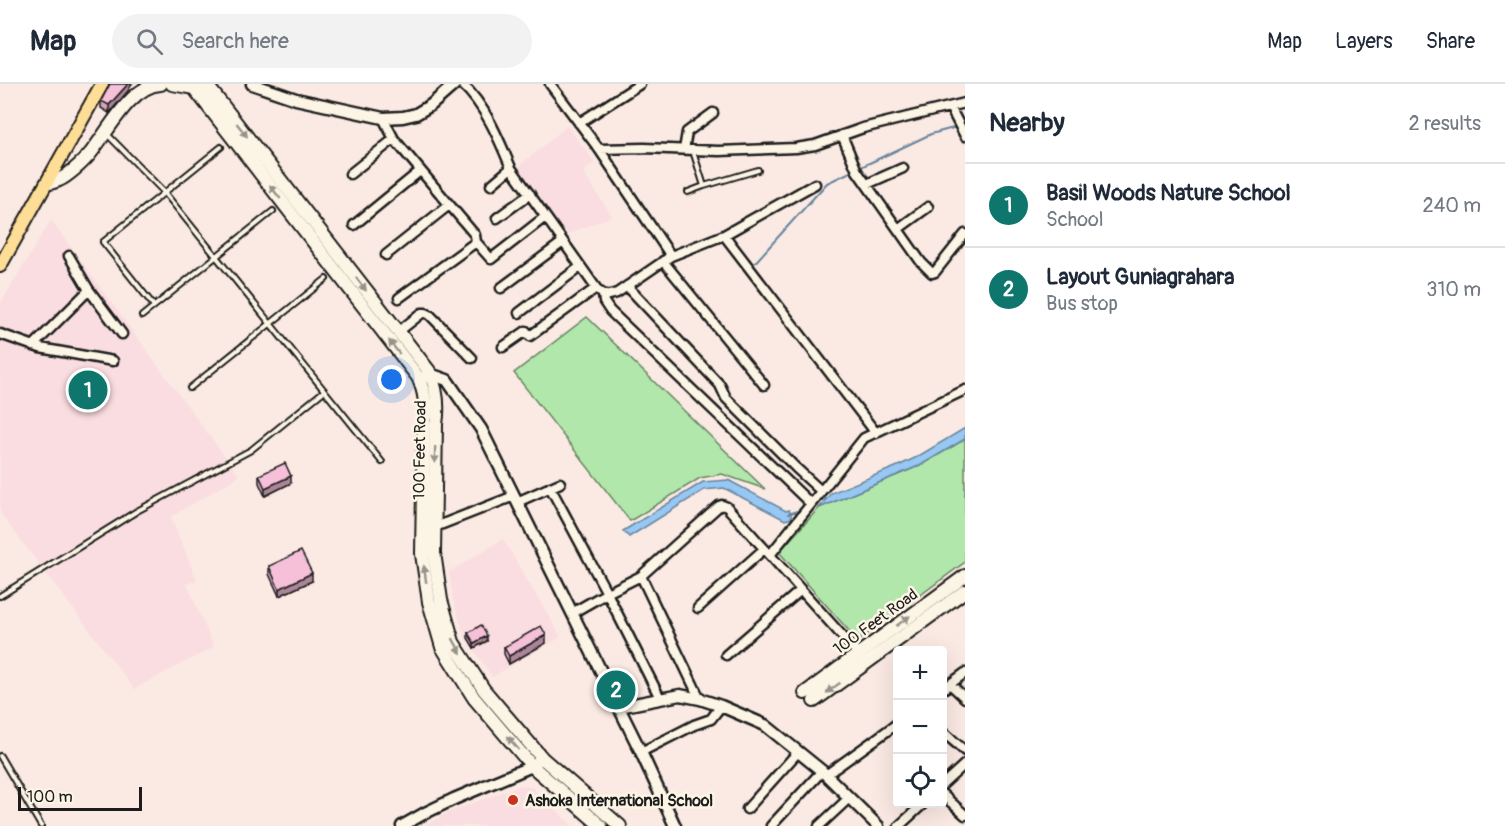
<!DOCTYPE html>
<meta charset="utf-8">
<style>
body{margin:0;font-family:Pangolin,sans-serif;background:#f2f2f3;color:#1f2937}
.controls{position:absolute;right:18px;bottom:18px;display:grid;overflow:hidden;border-radius:6px;box-shadow:0 6px 24px #0002}
.controls button{width:54px;height:54px;display:grid;place-items:center;padding:0;border:0;border-bottom:2px solid #e0e1e3;background:#fff;color:#1f2937;font:30px sans-serif}
.scale{position:absolute;left:18px;bottom:15px;width:124px;box-sizing:border-box;padding-left:6px;border:3px solid #1c1c1c;border-top:0;font-size:16px;line-height:21px;white-space:nowrap;color:#1c1c1c;-webkit-text-stroke:4px #fcf5e5;paint-order:stroke}
.you{position:absolute;left:392px;top:296px;width:21px;height:21px;margin:-15px;border:4px solid #fff;border-radius:50%;background:#1a73e8;box-shadow:0 0 0 9px #1a73e833}
.badge{display:grid;place-items:center;width:39px;height:39px;border-radius:50%;background:#0f766e;color:#fff;font-size:20px;font-weight:700}
.pin{position:absolute;translate:-50% -50%;border:3px solid #fff;box-shadow:0 2px 6px #0006}
.list{margin:0;padding:0;list-style:none}
h2{display:flex;justify-content:space-between;align-items:center;height:78px;margin:0;padding:0 24px;font-size:26px}
h2 small{font-size:20px;font-weight:400;color:#747a83}
.list li{display:grid;grid-template-columns:39px 1fr auto;gap:18px;align-items:center;box-sizing:border-box;height:84px;padding:0 24px;border-top:2px solid #e0e1e3}
.list b{display:block;font-size:22px;white-space:nowrap}
.list p{margin:0;font-size:20px;white-space:nowrap;color:#747a83}
.list em{font-size:20px;font-style:normal;color:#747a83}
.icon{flex:none;width:33px;height:33px;fill:none;stroke:currentColor;stroke-width:2;stroke-linecap:round;stroke-linejoin:round}
.map{position:relative;flex:none;width:965px;height:742px;overflow:hidden}
header{display:flex;align-items:center;gap:36px;box-sizing:border-box;height:84px;padding:0 30px;background:#fff;border-bottom:2px solid #e0e1e3}
header strong{font-size:28px}
nav{display:flex;gap:33px;margin-inline-start:auto;font-size:21px}
.search{width:420px;height:54px;background:#f2f2f3;display:flex;align-items:center;gap:15px;box-sizing:border-box;padding:0 21px;border-radius:33px;color:#747a83;font-size:22px}
main{display:flex}
aside{flex:1;background:#fff}
.map>svg:first-child{display:block}
.built{fill:#fadde0}
.green{fill:#b1e7aa;stroke:#668263;stroke-width:1.5}
.water{fill:#97c7f3;stroke:#66839d;stroke-width:1.5}
.lines{fill:none;stroke-linecap:round;stroke-linejoin:round}
.stream{stroke:#66839d;stroke-width:2}
.service-casing{stroke:#1c1c1c;stroke-width:8}
.minor-casing{stroke:#1c1c1c;stroke-width:13}
.tertiary-casing{stroke:#1c1c1c;stroke-width:15}
.secondary-casing{stroke:#1c1c1c;stroke-width:16}
.primary-casing{stroke:#1c1c1c;stroke-width:16}
.service{stroke:#fcf5e5;stroke-width:4}
.minor{stroke:#fcf5e5;stroke-width:8}
.tertiary{stroke:#fcf5e5;stroke-width:10}
.secondary{stroke:#fcf5e5;stroke-width:12}
.primary{stroke:#fedd96;stroke-width:12}
.wall{fill:#d4a5bb;stroke:#1c1c1c;stroke-width:1.5}
.shaded-wall{fill:#ac8698;stroke:#1c1c1c;stroke-width:1.5}
.building{fill:#f6c0d9;stroke:#1c1c1c;stroke-width:1.5}
.oneway{fill:#97938b}
.poi-dot{fill:#c8321e;stroke:#fcf5e5;stroke-width:2}
.labels{text-anchor:middle;stroke-width:5;stroke-linejoin:round;paint-order:stroke}
.street-label{font-size:16px;fill:#1c1c1c;stroke:#fcf5e5}
.poi-label{font-size:16px;font-weight:bold;fill:#1c1c1c;stroke:#fcf5e5;text-anchor:start}
</style>
<header>
<strong>Map</strong>
<div class="search"><svg class="icon" aria-label="search" viewBox="0 0 24 24"><circle cx="10" cy="10" r="6"/><path d="M15 15l6 6"/></svg>Search here</div>
<nav><a>Map</a><a>Layers</a><a>Share</a></nav>
</header>
<main>
<div class="map">
<svg width="965" height="742" viewBox="0 0 965 742">
<rect width="100%" height="100%" fill="#fbeae3"/>
<filter id="ink" filterUnits="userSpaceOnUse"><feTurbulence type="fractalNoise" baseFrequency=".0167" numOctaves="2"/><feDisplacementMap in="SourceGraphic" scale="12" xChannelSelector="R" yChannelSelector="G"/><feConvolveMatrix kernelMatrix="1 2 1 2 8 2 1 2 1" color-interpolation-filters="sRGB"/></filter>
<g filter="url(#ink)">
<path class="built" d="M567,42l28,36 -12,10 29,44 -45,19 -49,-68z
M51,136l188,256 -68,41 26,63 -10,4 27,63 -80,42 -134,-176v-209z
M503,455l58,98 -69,40 -28,-42 -11,-36 -4,-27z
M521,701l12,3 40,38h-149l25,-14z"/>
<path class="green" d="M587,233l178,172 -43,-15 -22,4 -70,43 -116,-148z
M965,355v123l-107,79 -79,-89 40,-44 102,-43z"/>
<path class="water" d="M965,344v11l-44,26 -102,43 12,-15 67,-27 19,-9z
M728,396l58,31 3,-1 3,8 -7,2 -61,-32 -20,2 -75,47 -6,-6 80,-49z"/>
<g class="lines">
<path class="stream" d="M751,183l76,-84 104,-49 26,-7
M816,419l11,-5
M788,430l15,-5"/>
<defs>
<path id="service" d="M106,49l58,59 218,270
M704,102l54,-16
M688,108l16,-6 -11,-35
M154,222l-51,-64 118,-95
M142,232l131,-105
M190,304l136,-109
M0,512l137,-85 114,-61 73,-59
M0,672l41,70"/>
<path id="minor" d="M462,0c23,21 37,55 49,84l85,120 -66,48 -4,-5 -23,16
M550,0l49,65 72,107
M950,23l15,29
M383,34l11,21 81,96 1,7 -77,56
M579,39l61,-39
M842,51l15,36 64,91 11,11 3,-1 30,-38
M599,65l45,-1 75,3 77,-3 19,-3 48,-17 102,-25
M684,66l3,-18 26,-19
M350,90l44,-35
M867,100l36,-16
M491,101l20,-17
M497,134l33,-24
M354,141l66,-54
M898,145l30,-22
M724,151l152,198
M476,158l15,17 54,-42
M386,171l63,-50
M69,172l20,34
M663,177l101,124
M627,202l93,99 6,13 70,70 25,23
M501,204l62,-46
M600,208c6,5 10,3 17,1l54,-37 53,-21 91,-51
M603,211l1,7 6,9 201,193
M519,229l61,-46
M398,248l24,-19h4l4,2 42,43
M0,250l40,14 73,13
M33,262l56,-56 33,44
M550,403l57,106 53,105
M517,418l43,-19
M435,443l79,-31
M770,471l94,-117 101,-48
M641,492l59,123
M698,524l66,-59
M572,529l35,-20 34,-17 78,-70 3,-1 5,2 134,150
M726,571l75,-65
M950,600l15,14
M942,606l23,-17
M942,647l23,20
M641,668l53,-27 17,-6 10,-13
M826,691l72,-52
M942,701l23,-21
M942,710l23,21
M747,725l51,-57
M771,742l51,-55
M819,742l30,-28
M899,742l24,-22"/>
<path id="tertiary" d="M252,0l44,15 87,19 20,-1 13,-3 15,-9 24,-21
M425,292l5,-2 17,6 34,49 160,323 34,74
M619,623l61,-12 20,4 21,7 44,19 57,46 56,55
M402,742l23,-13 29,-14 78,-33 5,-4"/>
<path id="secondary" d="M172,0l22,4 5,-4
M194,0v4l224,289c7,15 9,29 6,44l-2,133 7,48 13,45 32,51 58,68 69,60
M206,0l223,287c8,17 10,34 7,53l-2,129 7,47 12,42 31,48 58,68 78,68
M46,100c4,-1 9,-2 13,-4 9,-4 24,-18 30,-25 18,-21 41,-70 72,-71
M805,609l160,-117
M814,617l151,-110"/>
<path id="primary" d="M0,182l102,-182"/>
</defs>
<use href="#service" class="service-casing"/>
<use href="#minor" class="minor-casing"/>
<use href="#tertiary" class="tertiary-casing"/>
<use href="#secondary" class="secondary-casing"/>
<use href="#primary" class="primary-casing"/>
<use href="#service" class="service"/>
<use href="#minor" class="minor"/>
<use href="#tertiary" class="tertiary"/>
<use href="#secondary" class="secondary"/>
<use href="#primary" class="primary"/>
</g>
<path class="wall" d="M128,7l-19,22 -8,-5v-7z
M259,391l32,8 -26,13 -6,-13z
M269,482l43,15 -33,15 -10,-22z
M468,549l19,8 -13,7 -6,-10z
M546,559l-37,21 -5,-10v-7z"/>
<path class="shaded-wall" d="M128,0h4l-4,7 -19,22v-8z
M291,392v7l-26,13v-8z
M312,489v8l-33,15v-7z
M546,551v8l-37,21v-8z
M487,552v5l-13,7v-5z"/>
<path class="building" d="M110,0h18l-19,21 -8,-4z
M285,379l6,13 -26,12 -6,-13z
M301,467l11,22 -33,16 -10,-23z
M481,541l6,11 -13,7 -6,-10z
M541,542l5,9 -37,21 -5,-9z"/>
<defs><path id="oneway-solid" d="M-6-.8H1V-3.2L6.5 0L1 3.2V.8H-6Z" transform="scale(1.5)"/></defs>
<g class="oneway">
<use href="#oneway-solid" transform="translate(242 46) rotate(52)"/>
<use href="#oneway-solid" transform="translate(275 108) rotate(-128)"/>
<use href="#oneway-solid" transform="translate(361 200) rotate(52)"/>
<use href="#oneway-solid" transform="translate(394 263) rotate(-128)"/>
<use href="#oneway-solid" transform="translate(435 371) rotate(91)"/>
<use href="#oneway-solid" transform="translate(425 490) rotate(-98)"/>
<use href="#oneway-solid" transform="translate(903 537) rotate(-36)"/>
<use href="#oneway-solid" transform="translate(457 562) rotate(61)"/>
<use href="#oneway-solid" transform="translate(833 604) rotate(144)"/>
<use href="#oneway-solid" transform="translate(513 659) rotate(-130)"/>
</g>
</g>
<circle class="poi-dot" cx="513" cy="716" r="6"/>
<g class="labels">
<g class="street-label">
<text transform="translate(419 366) rotate(-89)" y="6">100 Feet Road</text>
<text transform="translate(875 537) rotate(-36)" y="6">100 Feet Road</text>
</g>
<g class="poi-label">
<text x="525" y="722">Ashoka International School</text>
</g>
</g>
</svg>
<div class="controls">
<button>+</button>
<button>−</button>
<button><svg class="icon" aria-label="locate" viewBox="0 0 24 24"><circle cx="12" cy="12" r="6"/><path d="M12 2v4M12 18v4M2 12h4M18 12h4"/></svg></button>
</div>
<div class="scale">100 m</div>
<div class="you"></div>
<div class="pin badge" style="left:88px;top:306px">1</div>
<div class="pin badge" style="left:616px;top:606px">2</div>
</div>
<aside>
<h2>Nearby<small>2 results</small></h2>
<ul class="list">
<li><span class="badge">1</span><div><b>Basil Woods Nature School</b><p>School</p></div><em>240 m</em></li>
<li><span class="badge">2</span><div><b>Layout Guniagrahara</b><p>Bus stop</p></div><em>310 m</em></li>
</ul>
</aside>
</main>
